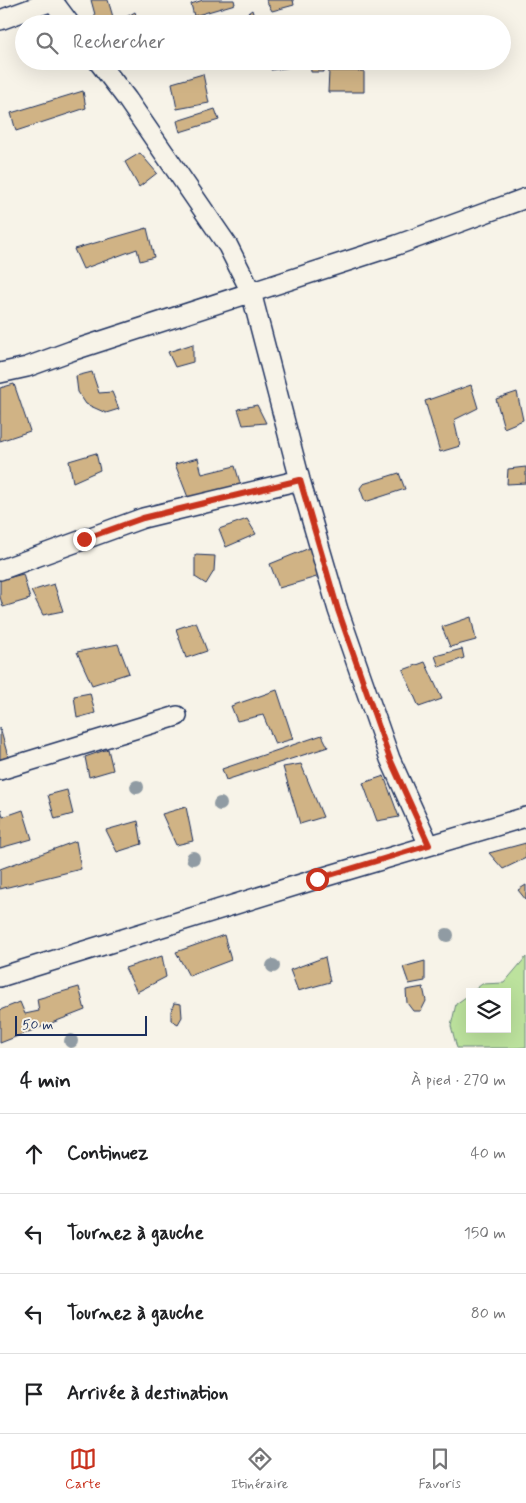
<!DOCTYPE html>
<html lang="fr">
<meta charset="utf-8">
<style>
body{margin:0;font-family:Mynerve,sans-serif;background:#f2f2f2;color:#202124}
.controls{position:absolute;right:15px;bottom:15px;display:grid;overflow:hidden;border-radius:0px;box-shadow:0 5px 20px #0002}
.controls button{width:45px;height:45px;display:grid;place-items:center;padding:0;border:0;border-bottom:1px solid #e0e0e0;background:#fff;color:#202124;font:25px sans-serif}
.scale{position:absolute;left:15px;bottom:12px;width:132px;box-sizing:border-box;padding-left:5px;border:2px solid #1b2f5e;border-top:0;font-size:14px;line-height:18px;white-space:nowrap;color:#1b2f5e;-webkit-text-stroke:4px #f7f3e8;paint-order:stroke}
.stop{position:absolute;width:15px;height:15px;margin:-11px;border:4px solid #c8321e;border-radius:50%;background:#fff}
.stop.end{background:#c8321e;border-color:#fff;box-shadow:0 1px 5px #0008}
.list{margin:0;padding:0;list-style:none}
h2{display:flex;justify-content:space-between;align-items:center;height:65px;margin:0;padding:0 20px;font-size:21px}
h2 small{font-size:16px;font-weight:400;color:#757577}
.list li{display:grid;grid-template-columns:32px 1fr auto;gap:15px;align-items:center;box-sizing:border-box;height:80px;padding:0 20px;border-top:1px solid #e0e0e0}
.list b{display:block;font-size:19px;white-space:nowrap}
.list em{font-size:16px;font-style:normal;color:#757577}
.icon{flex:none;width:28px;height:28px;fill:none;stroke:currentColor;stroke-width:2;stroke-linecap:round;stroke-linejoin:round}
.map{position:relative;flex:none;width:526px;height:1048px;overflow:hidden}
.search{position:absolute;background:#fff;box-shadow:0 5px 20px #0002;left:15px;right:15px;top:15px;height:55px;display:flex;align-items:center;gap:12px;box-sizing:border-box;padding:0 18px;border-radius:28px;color:#757577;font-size:19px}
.sheet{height:385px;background:#fff}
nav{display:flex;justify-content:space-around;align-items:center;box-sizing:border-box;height:70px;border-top:1px solid #e0e0e0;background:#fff;font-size:14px;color:#757577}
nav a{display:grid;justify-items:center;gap:2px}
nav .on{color:#c8321e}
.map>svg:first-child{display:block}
.green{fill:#bce29d;stroke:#6c887e}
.building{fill:#d0b385;stroke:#1b2f5e}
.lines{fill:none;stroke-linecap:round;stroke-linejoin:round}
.minor-casing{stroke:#1b2f5e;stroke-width:22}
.minor{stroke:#f7f3e8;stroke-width:19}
.tree{fill:#909ba3}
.route{stroke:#c8321e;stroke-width:6}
</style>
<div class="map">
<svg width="526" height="1048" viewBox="0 0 526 1048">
<rect width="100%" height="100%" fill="#f7f3e8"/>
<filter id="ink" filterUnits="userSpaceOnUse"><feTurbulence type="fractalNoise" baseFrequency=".02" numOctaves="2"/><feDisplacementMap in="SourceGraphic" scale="10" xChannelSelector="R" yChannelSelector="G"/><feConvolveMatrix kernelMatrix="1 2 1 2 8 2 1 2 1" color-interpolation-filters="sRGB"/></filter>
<g filter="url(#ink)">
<path class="green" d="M526,957v90l-11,1h-58l-6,-22 5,-22 14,-10v35h37v-37h-35l10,-8 22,-1z"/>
<path class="building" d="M91,0h17l5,17 -16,5z
M203,0h31l1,4 -41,12 -3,-12z
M266,0h27l1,5 -22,6z
M252,10l4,14h-24z
M135,12l4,12h-25z
M383,21v3h-31v-2z
M270,61h36v4l-35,5z
M310,61h14v11h-13z
M329,71h35v21h-36z
M203,74l6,29 -32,6 -5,-26z
M83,91l3,17 -70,23 -5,-18z
M215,109l4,11 -39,12 -3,-11z
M140,153l17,20 -18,14 -14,-25z
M147,228l7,29 -14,4 -3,-12 -54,20 -9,-20z
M193,344v18l-18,5 -7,-15z
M92,372l7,21 13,-1 7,17 -13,4 -20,-9 -8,-12 -2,-16z
M14,384l16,47 -30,10v-53z
M471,385l7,23 -24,12 6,26 -20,6 -15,-51z
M517,392l6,28 -19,8 -8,-29z
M257,405l9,18 -23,2 -5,-16z
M96,453l4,17 -27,12 -4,-21z
M198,458l4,16 33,-8 6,20 -52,14 -14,-36z
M526,467v16l-19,1 1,-15z
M399,473l6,16 -40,13 -5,-14 3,-4z
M247,519l9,15 -30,13 -7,-18z
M312,547l8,29 -41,12 -9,-24z
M195,555l20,1 -1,15 -8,13 -11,-7z
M23,574l7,25 -27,8 -3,-10v-17z
M54,584l9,27 -20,4 -12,-24z
M471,617l5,23 -26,7 -8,-20z
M196,622l11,29 -21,7 -10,-29z
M118,644l11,29 -37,12 -15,-33z
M462,649l2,9 -25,9 -4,-11z
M425,662l17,37 -23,8 -16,-37z
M277,690l16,49 -18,5 -12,-29 -26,6 -6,-15z
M90,693l5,20 -18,5 -3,-22z
M0,728l9,32 -9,3z
M322,735l6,12 -102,33 -4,-11z
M108,749l5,21 -24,7 -4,-20z
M301,764l22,53 -23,7 -17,-57z
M384,776l15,41 -22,4 -14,-38z
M67,790l6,24 -18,5 -7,-24z
M186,807l7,34 -17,4 -14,-31z
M1,809l2,8 20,-7 9,29 -32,9z
M138,821l4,23 -25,8 -11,-22z
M76,841l5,28 -81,20v-20z
M526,843v15l-23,11 -14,-16z
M526,885v15l-8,-10z
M224,935l7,25 -42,16 -13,-24z
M162,956l4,21 -29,15 -12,-24z
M325,957l5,25 -32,9 -8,-21z
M425,961v20l-16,3 -6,-17z
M79,987l6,23 -85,33v-33l20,-8 5,12 14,-3 -2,-12z
M423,987l3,14 -5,10h-8l-6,-8 -1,-13z
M174,1003l7,1 1,13 -4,7 -7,-4v-9z"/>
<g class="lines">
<defs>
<path id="minor" d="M52,0l18,24
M0,20l52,-19
M98,61l29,38 101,147 23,46 49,188 38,130 52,149 39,86
M0,373l27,-6 44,-16 326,-106 129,-47
M0,570l143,-52 157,-38
M0,770l177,-54
M0,977l317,-98 209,-62"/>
</defs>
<use href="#minor" class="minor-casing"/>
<use href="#minor" class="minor"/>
</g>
<g class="tree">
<circle cx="137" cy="787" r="7"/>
<circle cx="220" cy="804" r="7"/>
<circle cx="193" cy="858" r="7"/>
<circle cx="447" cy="935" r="7"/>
<circle cx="273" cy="966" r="7"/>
<circle cx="71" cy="1041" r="7"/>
</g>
</g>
<g class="lines" filter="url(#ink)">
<path class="route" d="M84,539l59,-21 157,-38 38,130 52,149 39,86 -112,34"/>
</g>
</svg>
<div class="controls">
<button><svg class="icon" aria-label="layers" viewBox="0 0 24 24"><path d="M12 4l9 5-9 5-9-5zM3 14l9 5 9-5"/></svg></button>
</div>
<div class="scale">50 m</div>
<div class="stop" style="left:317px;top:879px"></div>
<div class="stop end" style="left:84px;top:539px"></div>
<div class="search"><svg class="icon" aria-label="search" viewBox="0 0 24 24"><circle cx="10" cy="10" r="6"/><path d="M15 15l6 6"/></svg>Rechercher</div>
</div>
<section class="sheet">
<h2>4 min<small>À pied · 270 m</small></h2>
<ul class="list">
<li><svg class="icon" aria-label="ahead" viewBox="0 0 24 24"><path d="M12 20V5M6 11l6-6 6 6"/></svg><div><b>Continuez</b></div><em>40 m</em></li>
<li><svg class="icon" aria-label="left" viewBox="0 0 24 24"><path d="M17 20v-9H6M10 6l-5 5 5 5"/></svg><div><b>Tournez à gauche</b></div><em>150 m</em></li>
<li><svg class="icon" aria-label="left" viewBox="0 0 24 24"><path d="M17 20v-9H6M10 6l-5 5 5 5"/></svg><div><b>Tournez à gauche</b></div><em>80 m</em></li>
<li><svg class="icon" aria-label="arrive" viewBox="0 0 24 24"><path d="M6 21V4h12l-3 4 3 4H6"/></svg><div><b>Arrivée à destination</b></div></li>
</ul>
</section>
<nav>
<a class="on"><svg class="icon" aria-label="map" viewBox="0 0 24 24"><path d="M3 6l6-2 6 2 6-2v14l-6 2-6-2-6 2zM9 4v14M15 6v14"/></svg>Carte</a>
<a><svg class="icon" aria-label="directions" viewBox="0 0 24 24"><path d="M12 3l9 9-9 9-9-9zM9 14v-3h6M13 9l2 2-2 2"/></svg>Itinéraire</a>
<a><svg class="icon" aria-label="saved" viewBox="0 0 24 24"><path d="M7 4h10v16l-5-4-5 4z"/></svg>Favoris</a>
</nav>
